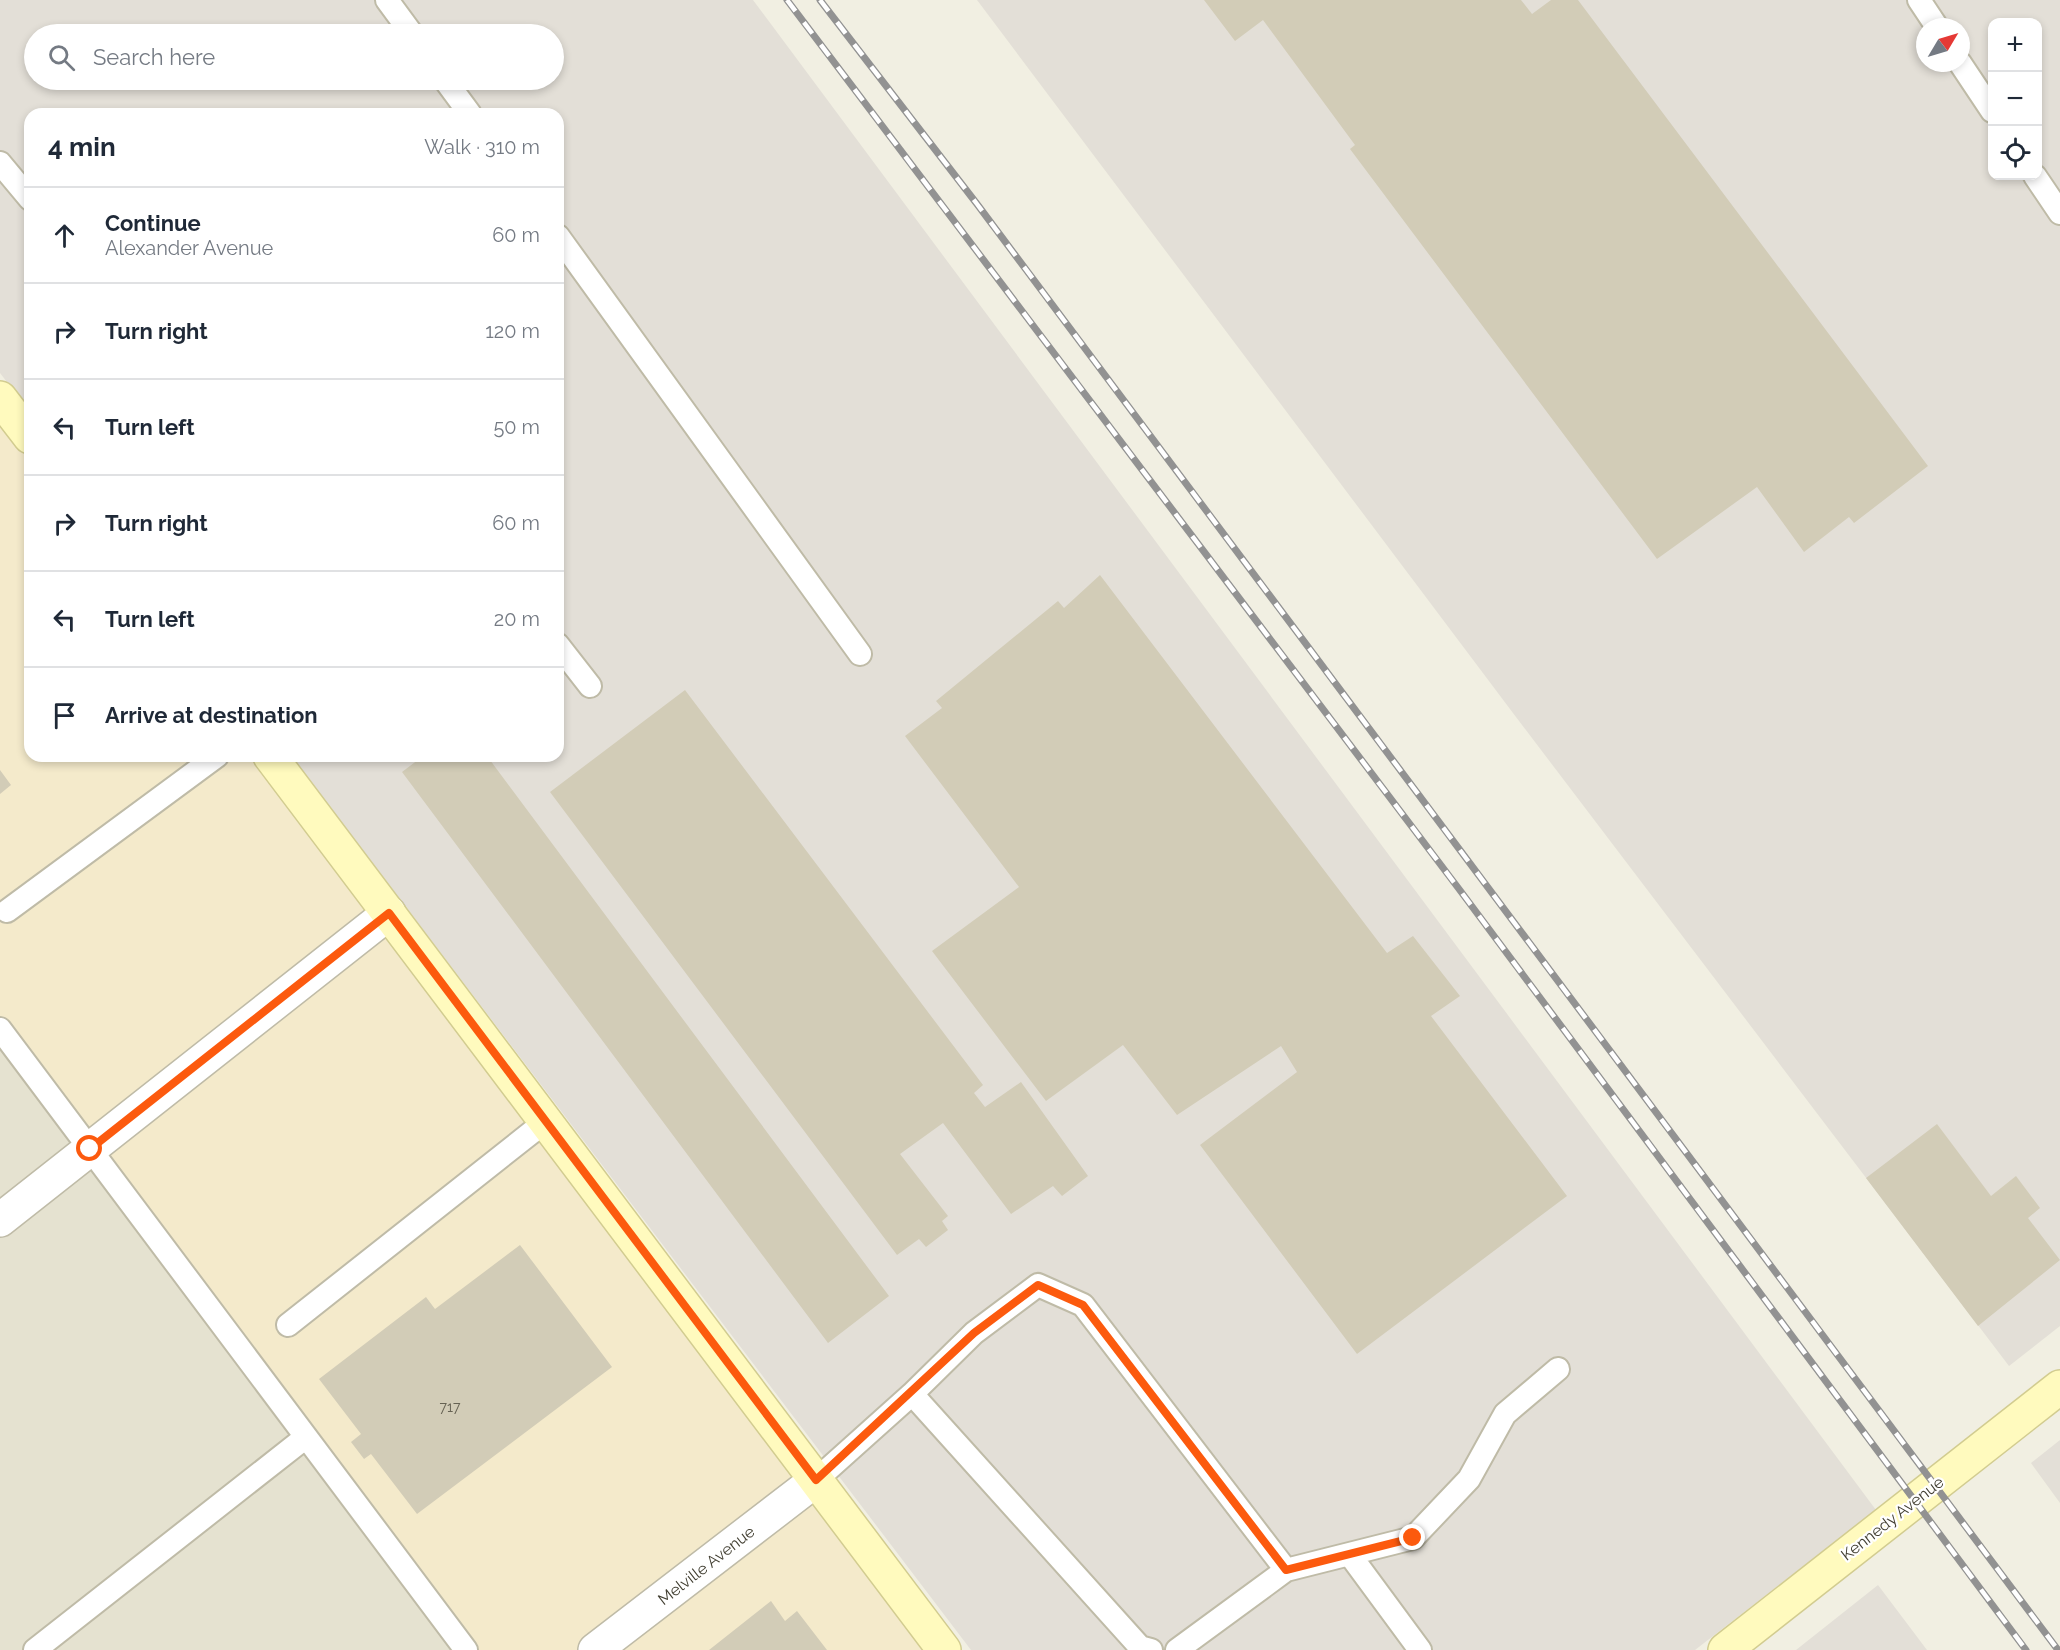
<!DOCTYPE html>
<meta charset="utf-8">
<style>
body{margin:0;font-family:Raleway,sans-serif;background:#f6f6f7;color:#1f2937}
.controls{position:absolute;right:18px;top:18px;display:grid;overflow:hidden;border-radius:12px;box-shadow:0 3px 9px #0003}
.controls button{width:54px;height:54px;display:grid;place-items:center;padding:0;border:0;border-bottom:2px solid #e0e1e3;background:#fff;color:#1f2937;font:30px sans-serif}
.compass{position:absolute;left:1916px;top:18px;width:54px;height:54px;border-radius:50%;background:#fff;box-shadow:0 3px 9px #0003;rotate:52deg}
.stop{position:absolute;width:18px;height:18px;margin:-14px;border:4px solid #fc5a0e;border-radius:50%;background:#fff}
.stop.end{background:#fc5a0e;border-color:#fff;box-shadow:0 2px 6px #0008}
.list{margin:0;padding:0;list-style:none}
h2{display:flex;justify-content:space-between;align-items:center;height:78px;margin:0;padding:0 24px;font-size:26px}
h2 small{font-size:20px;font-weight:400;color:#747a83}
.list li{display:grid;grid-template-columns:39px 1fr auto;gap:18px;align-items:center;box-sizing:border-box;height:96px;padding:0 24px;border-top:2px solid #e0e1e3}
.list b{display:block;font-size:22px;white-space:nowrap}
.list p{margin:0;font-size:20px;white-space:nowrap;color:#747a83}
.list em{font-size:20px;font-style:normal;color:#747a83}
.icon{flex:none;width:33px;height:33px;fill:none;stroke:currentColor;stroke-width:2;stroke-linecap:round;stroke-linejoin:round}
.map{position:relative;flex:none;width:2060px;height:1650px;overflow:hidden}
.search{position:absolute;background:#fff;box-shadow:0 3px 9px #0003;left:24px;top:24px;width:540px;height:66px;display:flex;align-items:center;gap:15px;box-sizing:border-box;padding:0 21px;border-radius:33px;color:#747a83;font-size:22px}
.panel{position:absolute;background:#fff;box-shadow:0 3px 9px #0003;left:24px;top:108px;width:540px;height:654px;border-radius:18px}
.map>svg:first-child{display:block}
.residential{fill:#e5e2d0}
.commercial{fill:#f4eacb}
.industrial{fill:#e3dfd7;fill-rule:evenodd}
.building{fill:#d2ccb7}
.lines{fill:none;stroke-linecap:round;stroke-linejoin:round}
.service-casing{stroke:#bfbba7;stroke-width:26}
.minor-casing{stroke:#bfbba7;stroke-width:36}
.secondary-casing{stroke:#d2cc90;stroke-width:36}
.service{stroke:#fff;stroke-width:22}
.minor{stroke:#fff;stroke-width:33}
.secondary{stroke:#fffabe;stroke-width:33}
.rail-casing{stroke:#929292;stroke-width:7}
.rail{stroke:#fff;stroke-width:4.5;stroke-dasharray:14;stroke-linecap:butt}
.route{stroke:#fc5a0e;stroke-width:8}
.labels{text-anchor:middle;stroke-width:4.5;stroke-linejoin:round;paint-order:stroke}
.number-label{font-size:14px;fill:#666253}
.street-label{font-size:16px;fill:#423f32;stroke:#fff}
</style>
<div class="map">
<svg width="2060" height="1650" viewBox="0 0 2060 1650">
<rect width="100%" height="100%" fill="#f1efe2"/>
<path class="residential" d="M0,1016l91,121 383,513h-474z"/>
<path class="commercial" d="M0,416l30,40v300h226l119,158 -284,223 -91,-121z
M387,924l546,726h-459l-374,-499z"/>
<path class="industrial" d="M0,0h753l1123,1510 -181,140h-724l-680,-894h267v-642h-528v298l-30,-39zM34,34h520v46h-520z
M977,0h1083v1326l-51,40 -493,-649zM1992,22h46v154h-46zM1925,27h36v36h-36z
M2060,1440v63l-29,-40z
M1878,1585l49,65h-131z"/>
<path class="building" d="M1204,0h317l11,14 19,-14h27l350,466 -74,57 -5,-6 -45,35 -47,-65 -100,72 -307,-410 5,-4 -92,-125 -28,21z
M1100,575l287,378 26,-17 47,60 -29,20 136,180 -210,158 -157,-209 97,-73 -16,-26 -104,69 -54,-70 -77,56 -114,-150 87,-64 -114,-151 37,-28 -6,-7 122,-100 6,7z
M685,690l298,395 -9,8 11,14 36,-25 67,94 -26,20 -9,-10 -42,28 -68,-91 -43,31 48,62 -6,5 6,9 -22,17 -7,-8 -22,16 -347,-463z
M423,756h64l402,540 -61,47 -426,-571z
M0,770l11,15 -11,9z
M1937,1124l54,72 25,-20 24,32 -12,10 32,42 -82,66 -112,-148z
M520,1245l92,122 -195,147 -46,-60 -7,5 -13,-17 10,-8 -42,-55 107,-82 9,12z
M771,1601l14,20 12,-10 30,39h-118z"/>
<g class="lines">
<defs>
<path id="service" d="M387,0l25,34
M1919,0l18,27
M1960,63l32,48
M445,80l25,34
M0,163l30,36
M2035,176l25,37
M558,236l302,418
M558,645l32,41
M7,911l210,-155
M0,1029l466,621
M288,1325l258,-204
M912,1394l62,-61 64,-48 45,20 203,265
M816,1480l96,-86 228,253 11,3
M1350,1555l70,95
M35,1650l271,-213
M1177,1650l109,-80 127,-32 56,-59 36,-65 53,-45"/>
<path id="minor" d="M0,1220l389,-307
M595,1650l221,-170"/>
<path id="secondary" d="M0,398l30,39
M270,756l674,894
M1725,1650l335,-263"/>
</defs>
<use href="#service" class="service-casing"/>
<use href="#minor" class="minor-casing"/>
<use href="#secondary" class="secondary-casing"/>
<use href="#service" class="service"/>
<use href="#minor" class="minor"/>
<use href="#secondary" class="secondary"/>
<defs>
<path id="rail" d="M787,0l672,889 567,761
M820,0l157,204 1081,1446"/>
</defs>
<use href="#rail" class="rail-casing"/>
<use href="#rail" class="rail"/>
</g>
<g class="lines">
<path class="route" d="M90,1149l299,-236 427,567 158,-147 64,-48 45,20 203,265 127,-32"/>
</g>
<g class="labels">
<g class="number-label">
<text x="450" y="1412">717</text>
</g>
<g class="street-label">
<text transform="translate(1892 1518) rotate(-38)" y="6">Kennedy Avenue</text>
<text transform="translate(706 1565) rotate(-38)" y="6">Melville Avenue</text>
</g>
</g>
</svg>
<div class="controls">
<button>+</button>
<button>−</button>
<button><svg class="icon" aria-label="locate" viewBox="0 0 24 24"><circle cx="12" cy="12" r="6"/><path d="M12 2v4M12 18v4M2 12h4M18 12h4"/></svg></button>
</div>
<svg class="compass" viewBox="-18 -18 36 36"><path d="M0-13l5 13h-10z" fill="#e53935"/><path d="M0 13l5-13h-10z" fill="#747a83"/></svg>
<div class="stop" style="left:90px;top:1149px"></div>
<div class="stop end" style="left:1413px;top:1538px"></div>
<div class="search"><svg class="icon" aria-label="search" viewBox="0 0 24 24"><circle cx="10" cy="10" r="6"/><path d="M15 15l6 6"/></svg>Search here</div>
<section class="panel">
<h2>4 min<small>Walk · 310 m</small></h2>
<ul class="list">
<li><svg class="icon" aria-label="ahead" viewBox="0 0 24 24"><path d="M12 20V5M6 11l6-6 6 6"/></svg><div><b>Continue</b><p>Alexander Avenue</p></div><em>60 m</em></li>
<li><svg class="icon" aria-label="right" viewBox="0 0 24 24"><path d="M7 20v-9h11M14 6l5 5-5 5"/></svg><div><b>Turn right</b></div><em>120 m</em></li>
<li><svg class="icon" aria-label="left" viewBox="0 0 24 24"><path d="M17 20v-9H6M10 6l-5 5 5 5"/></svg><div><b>Turn left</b></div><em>50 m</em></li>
<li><svg class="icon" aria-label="right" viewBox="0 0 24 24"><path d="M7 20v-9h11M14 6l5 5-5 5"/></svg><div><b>Turn right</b></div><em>60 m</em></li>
<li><svg class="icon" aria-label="left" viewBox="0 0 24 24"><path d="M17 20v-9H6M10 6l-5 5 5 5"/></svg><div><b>Turn left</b></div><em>20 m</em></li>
<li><svg class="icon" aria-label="arrive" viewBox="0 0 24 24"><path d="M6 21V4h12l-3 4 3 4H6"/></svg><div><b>Arrive at destination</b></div></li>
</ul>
</section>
</div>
